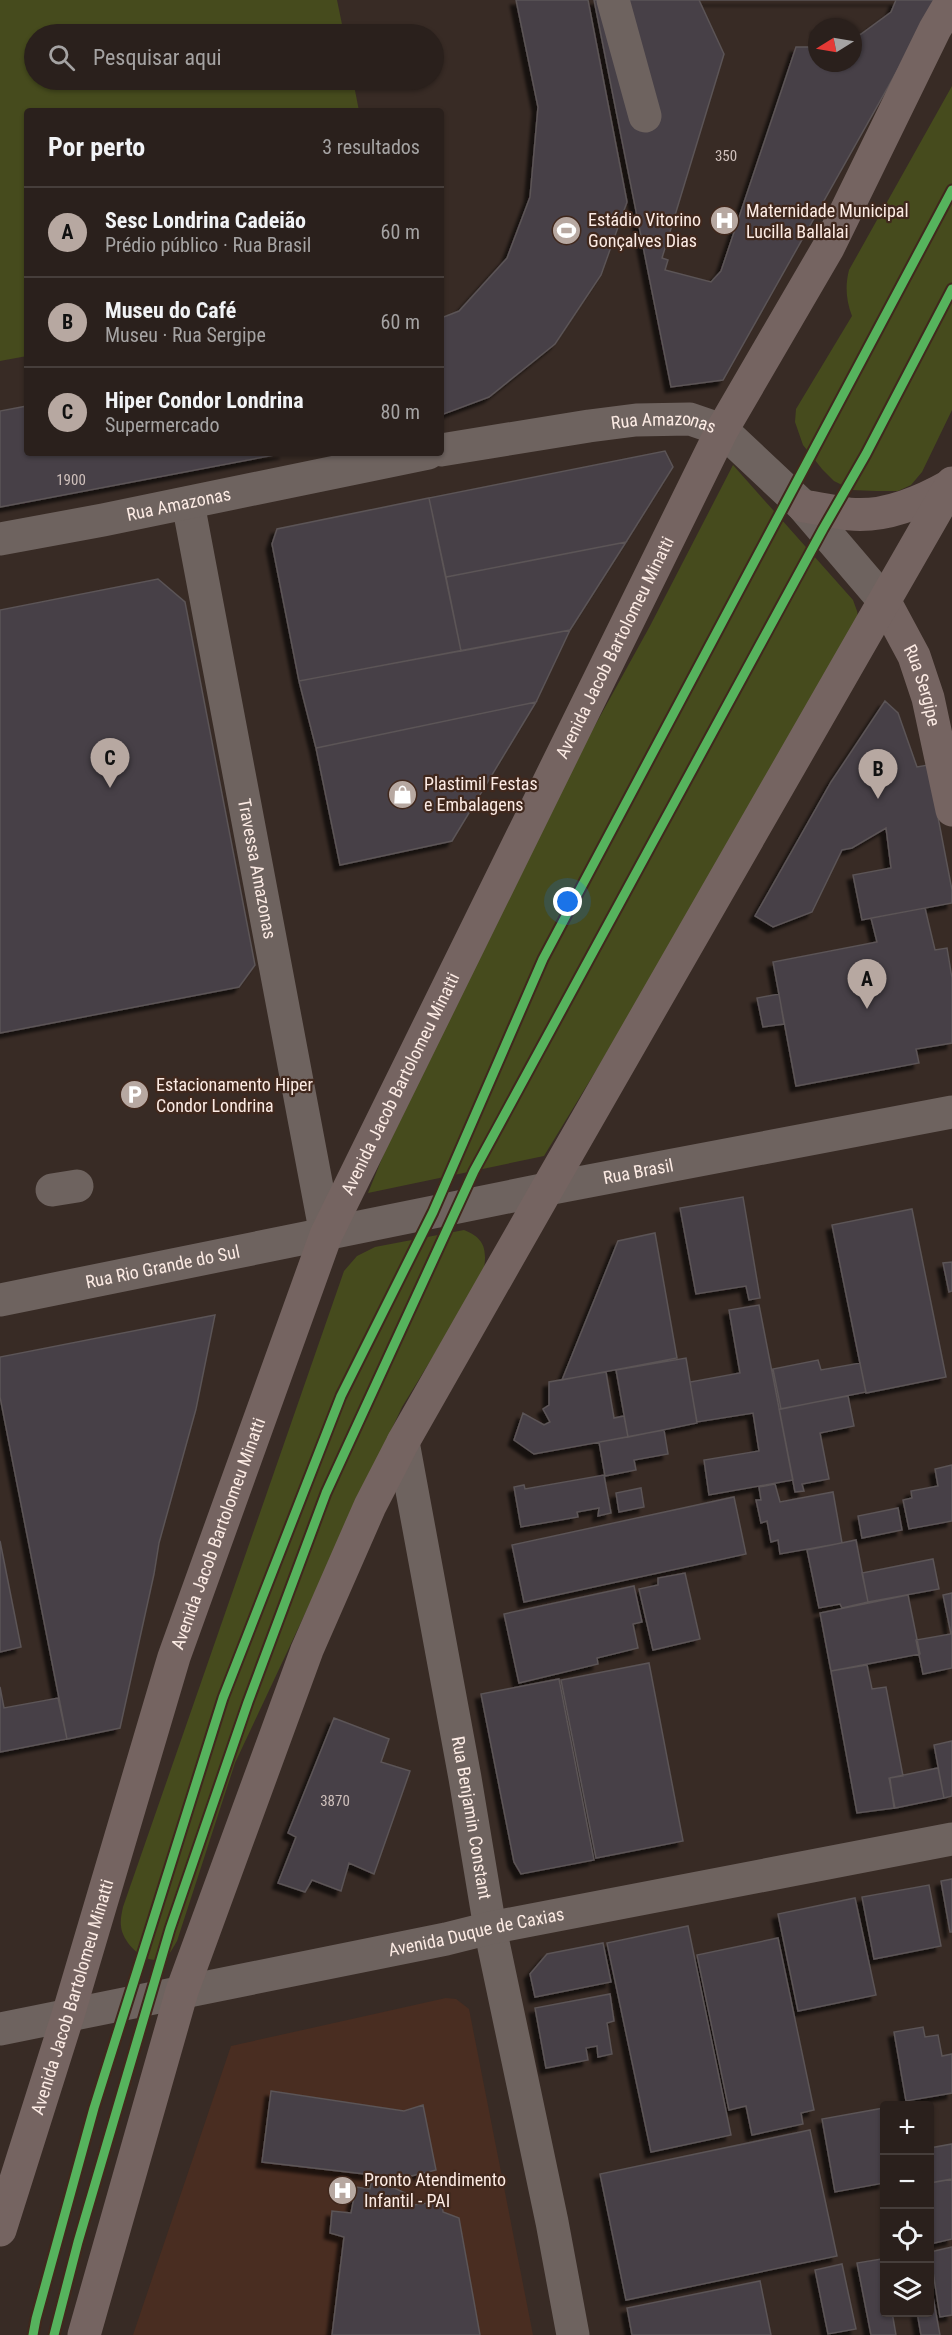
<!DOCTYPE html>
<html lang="pt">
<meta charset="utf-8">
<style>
body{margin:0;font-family:"Roboto Condensed",sans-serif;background:#322825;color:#f1f3f6}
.controls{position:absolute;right:18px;bottom:18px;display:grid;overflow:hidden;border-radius:6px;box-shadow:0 2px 4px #0004}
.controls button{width:54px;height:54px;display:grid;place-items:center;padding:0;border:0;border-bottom:2px solid #463e3b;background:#2a201c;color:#f1f3f6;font:30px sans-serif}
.compass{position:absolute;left:808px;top:18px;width:54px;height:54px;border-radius:50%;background:#2a201c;box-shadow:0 2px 4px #0004;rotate:259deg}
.you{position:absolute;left:568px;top:902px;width:21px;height:21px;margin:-15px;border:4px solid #fff;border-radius:50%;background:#1a73e8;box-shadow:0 0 0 9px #1a73e833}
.badge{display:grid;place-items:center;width:39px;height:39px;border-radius:50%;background:#b7a8a1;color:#111;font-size:20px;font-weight:700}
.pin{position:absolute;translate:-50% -50px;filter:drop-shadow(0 2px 3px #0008)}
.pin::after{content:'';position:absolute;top:32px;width:21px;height:18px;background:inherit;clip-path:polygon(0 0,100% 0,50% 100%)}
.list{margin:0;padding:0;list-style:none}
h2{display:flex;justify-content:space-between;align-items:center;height:78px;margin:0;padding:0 24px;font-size:26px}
h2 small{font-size:20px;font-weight:400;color:#a5a3a3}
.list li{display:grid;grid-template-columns:39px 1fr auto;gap:18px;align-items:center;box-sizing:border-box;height:90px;padding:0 24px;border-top:2px solid #463e3b}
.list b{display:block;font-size:22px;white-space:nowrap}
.list p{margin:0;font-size:20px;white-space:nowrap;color:#a5a3a3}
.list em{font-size:20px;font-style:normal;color:#a5a3a3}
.icon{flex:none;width:33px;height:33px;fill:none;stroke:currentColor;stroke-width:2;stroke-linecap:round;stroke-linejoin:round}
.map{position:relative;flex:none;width:952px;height:2335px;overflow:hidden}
.search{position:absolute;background:#2a201c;box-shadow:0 2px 4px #0004;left:24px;top:24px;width:420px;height:66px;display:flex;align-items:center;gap:15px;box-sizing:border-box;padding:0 21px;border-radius:33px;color:#a5a3a3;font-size:22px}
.panel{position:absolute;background:#2a201c;box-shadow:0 2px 4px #0004;left:24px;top:108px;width:420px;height:348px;border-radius:6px}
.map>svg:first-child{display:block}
.built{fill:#492d21}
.green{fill:#464b1d}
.building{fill:#474046;stroke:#5b5457;stroke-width:1.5;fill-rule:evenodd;filter:url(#shadow)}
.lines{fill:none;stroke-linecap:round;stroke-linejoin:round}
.minor{stroke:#6e635f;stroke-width:33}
.major{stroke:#756461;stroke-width:33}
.cycleway-casing{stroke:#40281d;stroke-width:13}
.cycleway{stroke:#56b35d;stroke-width:9}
.labels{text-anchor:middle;stroke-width:4.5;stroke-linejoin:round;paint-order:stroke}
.number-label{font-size:15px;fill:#cfc0bc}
.poi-label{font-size:18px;fill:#fcebe4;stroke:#40281d;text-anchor:start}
.street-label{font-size:18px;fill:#fcebe4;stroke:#40281d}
</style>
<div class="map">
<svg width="952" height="2335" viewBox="0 0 952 2335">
<defs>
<filter id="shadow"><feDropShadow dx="-5.5" dy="5.5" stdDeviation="1.5" flood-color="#0009"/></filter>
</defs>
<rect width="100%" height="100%" fill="#382b25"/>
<path class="built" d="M446,1998l10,1 13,10 64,326h-400l98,-289z"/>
<path class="green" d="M0,0h337l7,34h-310v46h319l6,31h-332v245l-27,5z
M952,86v324l-30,62 -11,13 -13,6h-22l-24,-1 -18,-9 -12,-12 -19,-24 -8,-23 1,-13 56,-93c-6,-16 -7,-30 -3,-46z
M733,465l120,135 4,11 4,24 -317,521 -176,37 66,-163 65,-131 151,-273z
M464,1230c23,9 23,22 19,45l-81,132 -167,356 -58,178c-3,5 -7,13 -11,16 -18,12 -44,-14 -45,-31 -1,-6 1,-14 2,-19l221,-636 13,-15 18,-9z"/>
<path class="building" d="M516,0h72l39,202 -26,73 -46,69 -66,53 -48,18v-97l18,-7 48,-53 23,-61 8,-90z
M594,0h343l-214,380 -52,7zM817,27h36v36h-36z
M699,0h197l-5,12 -30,22 -8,4v-11h-36v20h-21l-75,224 -10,11 -46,-12 3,-10 -6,-2 62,-204z
M27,406v47h258l-285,54v-96z
M665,451l8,16 -47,75 -180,35 -17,-79z
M429,498l32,153 -162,30 -27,-137 5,-15z
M626,542l-56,88 -109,21 -15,-74z
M158,579l27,23 70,363 -16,22 -239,46v-423z
M570,630l-34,72 -220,46 -17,-67z
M885,701l13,12 19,54 11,-2 24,125v13l-90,17 -9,-45 38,-7 -5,-40 -34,20 -10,2 -30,62 -39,15 -18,-11 76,-134z
M536,702l-84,139 -112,24 -24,-117z
M925,908l10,42 12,-2 5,30v65l-36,6 3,14 -123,23 -23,-124 104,-20 -6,-24z
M779,994l5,30 -21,3 -6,-29z
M743,1197l17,101 -11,2 -3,-14 -50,8 -16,-86z
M912,1209l34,168 -80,16 -34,-168z
M655,1233l22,125 -115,22 56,-139z
M952,1262v29l-3,1 -6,-29z
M759,1305l34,175 -84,15 -5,-35 55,-9 -6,-38 -56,9 -7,-40 50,-9 -11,-63z
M215,1315l-19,94 -37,134 -5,31 -34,154 -53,11 -67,-342v-40z
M686,1358l11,65 -69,14 -12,-67z
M818,1360l3,10 39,-7 6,29 -85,17 -8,-40z
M606,1372l8,46 10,-2 4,21 -94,17 -20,-14 9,-27 21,12 6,-3 -7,-13 6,-4v-23z
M848,1396l6,30 -34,7 9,46 -27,5 2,7 -9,1 -16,-83z
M664,1430l4,24 -34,6 2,10 -31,6 -6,-34z
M952,1465v56l-43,8 -6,-29 9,-2 -1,-7 27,-5 -3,-17z
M604,1475l7,38 -13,3 1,-8 -22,4 1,5 -57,10 -7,-40 10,-2 1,4z
M775,1484l5,18 53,-10 9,51 -62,11 -2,-14 -7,2 -4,-21 -6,2 -5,-23h5l-2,-13z
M641,1488l3,19 -25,5 -3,-19z
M734,1497l12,57 -222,48 -12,-57z
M898,1508l4,22 -40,8 -4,-22z
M856,1540l12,62 -26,6 -2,-4 -21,4 -12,-58z
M0,1541l21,106 -21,5z
M933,1559l6,30 -71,13 -6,-29z
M685,1573l15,66 -47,11 -14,-61 19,-4v-7z
M634,1586l8,36 -9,2 5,24 -41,10 1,6 -79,19 -15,-69z
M952,1593v75l-29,6 -7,-34 35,-6 -8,-39z
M908,1595l12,59 -89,17 -11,-58z
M649,1663l34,178 -87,17 -35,-178z
M867,1665l5,24 14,-2 17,89 -13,2 4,30 -37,5 -26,-142z
M559,1679l35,181 -73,14 -7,-12 -33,-168z
M0,1687l4,21 54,-10 9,41 -67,13z
M334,1718l55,21 -8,23 29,9 -36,103 -25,-11 -8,28 -29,-11 -7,12 -27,-9 18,-46 -8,-4z
M952,1741v55l-8,2 -10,-53z
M938,1768l6,30 -49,10 -6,-30z
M952,1879v53h-2l-9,-51z
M929,1885l12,61 -67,13 -12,-62z
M855,1898l21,97 -78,16 -20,-97z
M688,1926l43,209 -80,17 -44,-209z
M778,1938l36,172 -13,3 2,11 -51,11 -6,-29 -17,4 -32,-155z
M603,1943l8,39 -76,15 -5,-23 17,-20z
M610,1994l4,27 -7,2 5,31 -14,3 -1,-11 -11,2 2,12 -42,8 -11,-60z
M923,2027l2,10 13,-2 4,21 10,-2v39l-46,8 -12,-69z
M271,2091l133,20 19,-6 13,65 -37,9 -5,9 11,5 2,13 35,-5 1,11 16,6 21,117h-148l12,-98 -14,-4 2,-22 19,2 5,-26 14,2 3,-14 -111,-13z
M884,2108v75l-49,9 -13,-73z
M810,2130l27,126 -211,44 -26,-126z
M952,2144v35l-22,4v-35z
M952,2179v60l-22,5v-61z
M952,2247v68l-12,2 -10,-65z
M881,2259l3,16v37h8l4,23h-25l-14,-72z
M842,2264l14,65 -28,5 -13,-64z
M760,2281l11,54h-139l-5,-27z
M930,2281l10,54h-19l-4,-23h13z"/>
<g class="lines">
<g class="minor">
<path d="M613,0l32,116"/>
<path id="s1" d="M441,450l148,-24 47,-6 54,-1 32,11 81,76 82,96"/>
<path id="s2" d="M188,503l138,732"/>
<path id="s3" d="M0,539l103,-19 325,-67"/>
<path d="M52,1190l25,-4"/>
<path id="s4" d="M0,1300l547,-111 405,-77"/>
<path id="s5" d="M403,1442l62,336 25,150 62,294 21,113"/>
<path id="s6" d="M0,2029l446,-90 44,-11 462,-89"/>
</g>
<g class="major">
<path d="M803,506c15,2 31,6 46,8 36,4 72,-12 102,-29"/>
<path id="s7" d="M885,602l29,54 14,42 24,112"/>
<path id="s8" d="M0,2230l68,-215 106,-358 152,-422 396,-805 106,-182 107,-219 17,-29"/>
<path d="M84,2335l98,-344 125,-341 63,-144 33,-64 144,-253 405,-706"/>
</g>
<defs>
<path id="cycleway" d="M33,2335l3,-16 58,-211 129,-410 118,-302 92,-184 110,-253 409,-769
M54,2335l24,-93 92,-313 78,-227 78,-209 148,-322 349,-642 43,-75 86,-165"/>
</defs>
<use href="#cycleway" class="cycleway-casing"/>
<use href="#cycleway" class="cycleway"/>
</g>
<defs>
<symbol id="hospital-disc" viewBox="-11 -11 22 22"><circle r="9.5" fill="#b7a8a1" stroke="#40281d"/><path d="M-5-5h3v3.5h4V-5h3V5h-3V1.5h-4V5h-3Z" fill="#fff"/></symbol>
<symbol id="stadium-disc" viewBox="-11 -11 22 22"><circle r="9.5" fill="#b7a8a1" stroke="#40281d"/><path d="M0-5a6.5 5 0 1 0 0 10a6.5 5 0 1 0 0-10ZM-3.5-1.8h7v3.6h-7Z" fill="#fff"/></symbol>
<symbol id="shop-disc" viewBox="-11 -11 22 22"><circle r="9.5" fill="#b7a8a1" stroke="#40281d"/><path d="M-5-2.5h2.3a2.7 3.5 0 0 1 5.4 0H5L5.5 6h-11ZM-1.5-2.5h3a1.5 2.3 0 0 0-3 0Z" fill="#fff"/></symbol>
<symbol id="parking-disc" viewBox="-11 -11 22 22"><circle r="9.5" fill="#b7a8a1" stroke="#40281d"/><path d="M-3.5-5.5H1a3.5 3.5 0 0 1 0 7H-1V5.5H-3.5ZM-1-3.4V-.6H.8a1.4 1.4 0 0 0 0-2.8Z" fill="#fff"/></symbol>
</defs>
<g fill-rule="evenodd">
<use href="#hospital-disc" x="708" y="204" width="33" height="33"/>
<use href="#stadium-disc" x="550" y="214" width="33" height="33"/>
<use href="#shop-disc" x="386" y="778" width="33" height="33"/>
<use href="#parking-disc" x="118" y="1078" width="33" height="33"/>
<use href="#hospital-disc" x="326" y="2174" width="33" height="33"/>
</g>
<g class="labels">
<g class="number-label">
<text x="726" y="161">350</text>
<text x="71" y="485">1900</text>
<text x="335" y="1806">3870</text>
</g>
<g class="poi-label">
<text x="746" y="217">Maternidade Municipal<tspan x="746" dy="21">Lucilla Ballalai</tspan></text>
<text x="588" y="226">Estádio Vitorino<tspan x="588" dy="21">Gonçalves Dias</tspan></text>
<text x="424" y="790">Plastimil Festas<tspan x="424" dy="21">e Embalagens</tspan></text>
<text x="156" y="1091">Estacionamento Hiper<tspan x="156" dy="21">Condor Londrina</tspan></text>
<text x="364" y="2186">Pronto Atendimento<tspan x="364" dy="21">Infantil - PAI</tspan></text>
</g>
<g class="street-label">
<text dy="6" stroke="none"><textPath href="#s1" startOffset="225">Rua Amazonas</textPath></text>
<text dy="6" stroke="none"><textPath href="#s3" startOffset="182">Rua Amazonas</textPath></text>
<text dy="6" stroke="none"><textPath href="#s8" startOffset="1702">Avenida Jacob Bartolomeu Minatti</textPath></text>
<text dy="6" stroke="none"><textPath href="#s7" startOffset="92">Rua Sergipe</textPath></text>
<text dy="6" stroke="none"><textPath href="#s2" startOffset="372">Travessa Amazonas</textPath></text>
<text dy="6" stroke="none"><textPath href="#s8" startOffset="1216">Avenida Jacob Bartolomeu Minatti</textPath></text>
<text dy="6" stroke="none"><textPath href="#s4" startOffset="651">Rua Brasil</textPath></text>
<text dy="6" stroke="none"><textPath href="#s4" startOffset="166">Rua Rio Grande do Sul</textPath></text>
<text dy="6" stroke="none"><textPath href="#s8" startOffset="730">Avenida Jacob Bartolomeu Minatti</textPath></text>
<text dy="6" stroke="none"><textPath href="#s5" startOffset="382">Rua Benjamin Constant</textPath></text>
<text dy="6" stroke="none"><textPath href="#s6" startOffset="486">Avenida Duque de Caxias</textPath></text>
<text dy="6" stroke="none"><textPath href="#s8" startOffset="244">Avenida Jacob Bartolomeu Minatti</textPath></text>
</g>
</g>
</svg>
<div class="controls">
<button>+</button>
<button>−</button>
<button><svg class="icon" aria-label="locate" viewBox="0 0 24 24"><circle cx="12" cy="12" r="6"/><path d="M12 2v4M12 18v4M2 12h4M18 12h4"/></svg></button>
<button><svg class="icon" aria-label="layers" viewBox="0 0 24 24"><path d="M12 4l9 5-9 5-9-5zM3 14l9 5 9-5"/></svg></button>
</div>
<svg class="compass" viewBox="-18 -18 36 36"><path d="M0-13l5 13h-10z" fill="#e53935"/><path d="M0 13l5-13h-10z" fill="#a5a3a3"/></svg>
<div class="you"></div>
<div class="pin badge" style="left:867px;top:1009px">A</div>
<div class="pin badge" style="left:878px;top:799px">B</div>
<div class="pin badge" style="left:110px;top:788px">C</div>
<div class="search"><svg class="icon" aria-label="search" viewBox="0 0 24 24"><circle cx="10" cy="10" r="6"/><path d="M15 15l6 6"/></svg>Pesquisar aqui</div>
<section class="panel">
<h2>Por perto<small>3 resultados</small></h2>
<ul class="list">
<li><span class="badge">A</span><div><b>Sesc Londrina Cadeião</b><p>Prédio público · Rua Brasil</p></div><em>60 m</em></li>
<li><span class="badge">B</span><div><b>Museu do Café</b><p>Museu · Rua Sergipe</p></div><em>60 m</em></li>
<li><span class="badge">C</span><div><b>Hiper Condor Londrina</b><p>Supermercado</p></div><em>80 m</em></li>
</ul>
</section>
</div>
